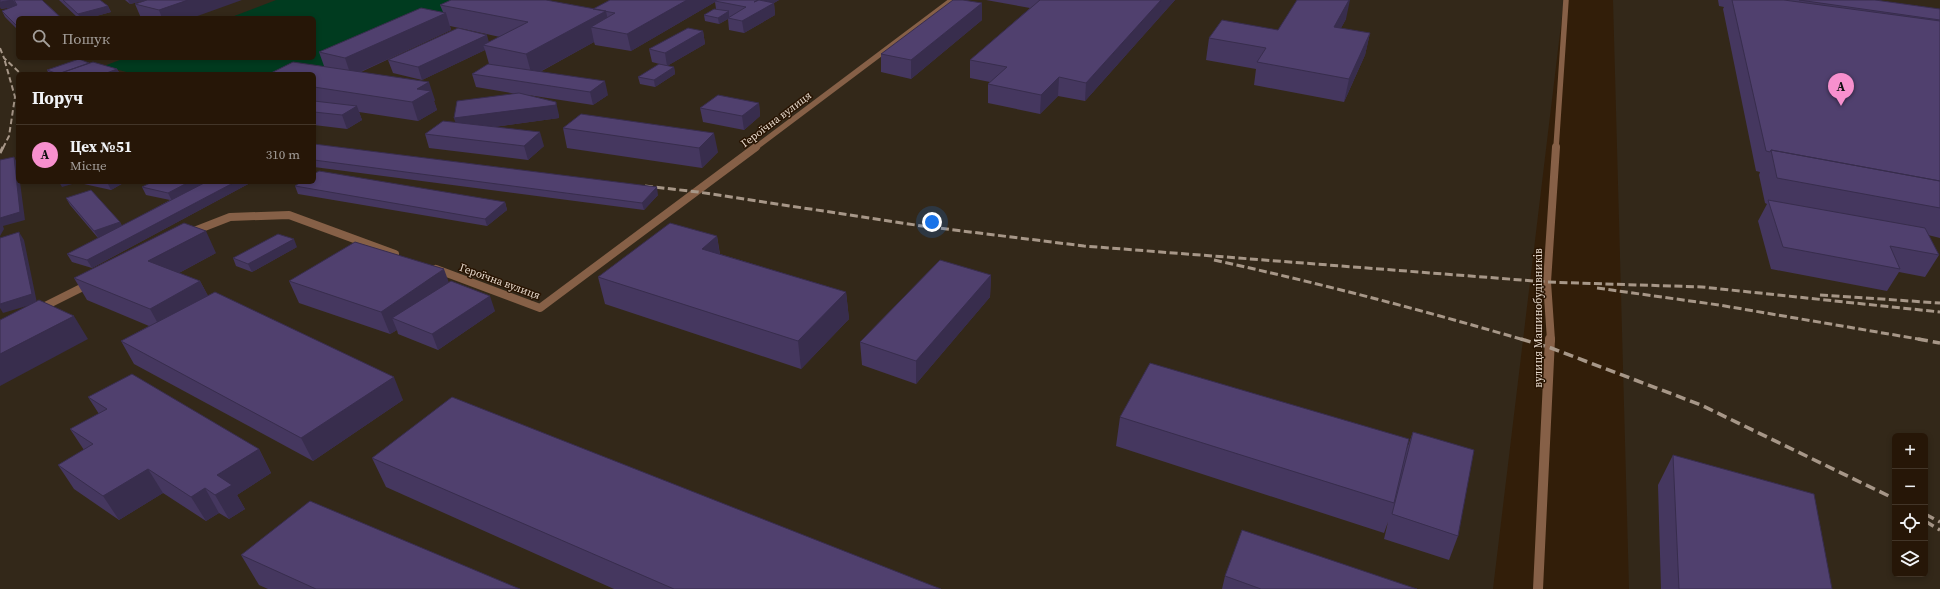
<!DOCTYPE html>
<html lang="uk">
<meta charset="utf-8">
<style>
body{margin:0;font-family:"Source Serif 4",serif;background:#2e1f11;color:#f1f3f6}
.controls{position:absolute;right:12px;bottom:12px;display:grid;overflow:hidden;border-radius:6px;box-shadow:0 2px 6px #0003}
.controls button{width:36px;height:36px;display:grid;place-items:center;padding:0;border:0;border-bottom:1px solid #423528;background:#261607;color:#f1f3f6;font:20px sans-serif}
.you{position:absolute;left:932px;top:222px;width:14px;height:14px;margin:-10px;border:3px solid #fff;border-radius:50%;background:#1a73e8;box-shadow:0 0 0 6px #1a73e833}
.badge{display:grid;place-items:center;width:26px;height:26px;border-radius:50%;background:#f790ce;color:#111;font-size:13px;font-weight:700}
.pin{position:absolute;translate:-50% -33px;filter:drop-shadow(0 1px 2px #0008)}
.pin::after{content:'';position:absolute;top:21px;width:14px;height:12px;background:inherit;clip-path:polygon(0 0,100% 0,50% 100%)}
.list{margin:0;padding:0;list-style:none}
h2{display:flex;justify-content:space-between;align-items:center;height:52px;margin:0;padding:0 16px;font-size:17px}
h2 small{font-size:13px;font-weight:400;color:#a49f9b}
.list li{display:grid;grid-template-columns:26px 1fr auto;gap:12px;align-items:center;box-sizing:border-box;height:60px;padding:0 16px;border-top:1px solid #423528}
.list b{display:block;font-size:15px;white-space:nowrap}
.list p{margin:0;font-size:13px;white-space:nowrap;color:#a49f9b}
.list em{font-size:13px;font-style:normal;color:#a49f9b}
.icon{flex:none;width:22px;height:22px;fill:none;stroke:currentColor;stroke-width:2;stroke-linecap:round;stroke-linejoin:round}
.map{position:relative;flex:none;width:1940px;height:589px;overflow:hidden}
.search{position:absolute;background:#261607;box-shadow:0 2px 6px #0003;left:16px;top:16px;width:300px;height:44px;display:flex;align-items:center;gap:10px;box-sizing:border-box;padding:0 14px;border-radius:6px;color:#a49f9b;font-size:15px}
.panel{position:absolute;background:#261607;box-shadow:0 2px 6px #0003;left:16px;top:72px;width:300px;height:112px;border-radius:6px}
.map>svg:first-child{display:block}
.industrial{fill:#332819;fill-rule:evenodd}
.green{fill:#003b1f}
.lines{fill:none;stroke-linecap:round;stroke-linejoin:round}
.street-far2{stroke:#866047;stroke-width:5.5}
.street-far1{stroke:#866047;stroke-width:8}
.street{stroke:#866047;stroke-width:10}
.rail-far2{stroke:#a79788;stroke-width:2;stroke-dasharray:5.5 3;stroke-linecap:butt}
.rail-far1{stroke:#a79788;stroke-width:3;stroke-dasharray:8 3.5;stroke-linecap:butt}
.rail{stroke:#a79788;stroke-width:3.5;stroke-dasharray:10 5;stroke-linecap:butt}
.wall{fill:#45375f}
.shaded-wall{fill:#382d4d}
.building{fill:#50406e;stroke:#382d4d}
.labels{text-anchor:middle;stroke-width:3;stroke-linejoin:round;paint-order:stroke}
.street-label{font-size:11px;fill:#e8dbce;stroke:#281402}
</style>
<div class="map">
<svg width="1940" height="589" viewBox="0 0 1940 589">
<rect width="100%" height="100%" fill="#321e09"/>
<path class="industrial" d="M0,0h1564l-71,589h-1493zM18,18h296v40h-296zM18,74h296v108h-296z
M1613,0h327v589h-311zM1895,436h30v138h-30z"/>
<path class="green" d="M276,0h201l-169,74h-174l-30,-8 21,-8h189v-40h-85z"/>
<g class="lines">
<path class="street-far2" d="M755,148l197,-148
M1556,148l10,-148"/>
<path class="street-far1" d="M189,233l41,-16 59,-2 106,39
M436,269l104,39 216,-161
M39,309l50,-25
M1551,340l-4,-58 9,-135"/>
<path class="street" d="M1538,589l12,-250"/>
<path class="rail-far2" d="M0,48l4,10 17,16
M3,148l6,-12 6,-39 -11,-39"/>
<path class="rail-far1" d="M0,153l3,-6
M645,186l53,6 224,34 162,20 463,36 155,5 238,25
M1214,260c105,23 208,50 310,80
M1597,288l122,17 205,35
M1820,295l120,8"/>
<path class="rail" d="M1521,339l30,9 150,57 194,94
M1918,339l22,4
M1925,514l15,8
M1925,521l15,9"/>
</g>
<path class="wall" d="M0,0h42l20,18h-44v12l-13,-13 -3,-6 11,-4 -12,2 -1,-3z
M59,0h41l8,6 3,6 -22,6h-11z
M125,0h22l-17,4z
M610,0h169l-5,3 1,12 -31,18 -15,-3 -1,-11 -9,5 -14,-3 -1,-6 12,-6 -1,-7 -84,49 -36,-6 -1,-3 -54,30 68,23 -15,10 -65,-10 31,20v3l-65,9 50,19 -16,14 -99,-12 -4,-14 31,-12 -2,-4 63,-24 -41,-7 -4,-13 17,-10 -4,-14 -63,30 -29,-7 -5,-13 101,-18 11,-5 -50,-11 1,4 -90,42 74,28 -1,1 3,9 -19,11 -59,-9 3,8 -15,9 -33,-4v-51l10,-8 -5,-14 124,-40 -3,-7 153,4z
M986,0h189l-90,101 -27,-5 -18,18 -52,-11v-19l2,-2 -20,-4v-18l60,-52z
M1718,0h157l65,9v229l-12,-3 11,20 -14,22 -26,-5 -12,19 -116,-22 -13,-48 9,-17 -2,-1 -6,-28 1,-3 -4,-1 -33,-162 1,-2 -5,-1z
M982,3v17l-71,59 -30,-7v-18z
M135,4l57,14h-51z
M1346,19l-5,9 29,5 -5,22 -21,47 -90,-17 2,-16 -50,-9 3,-22 69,-8z
M703,31l2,13 -38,22 -15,-4 -3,-13z
M89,63l28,6 3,5h-71l-2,-4z
M674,67l1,7 -20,13 -15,-3 -2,-7z
M759,103l1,13 -16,14 -41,-8 -3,-14z
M581,114l137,38 -16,16 -135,-20 -4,-20z
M314,144l344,51 -14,15 -330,-43z
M83,182h42l-14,8 -27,-6z
M250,183l-158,85 -20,-6 -5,-8 31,-16 -28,-33 -4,-7 54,24 2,4 48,-26 -24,-5 -4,-8z
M295,186l210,16 2,8 -20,16 -189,-32z
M717,236l3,18 126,38 3,27 -48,50 -196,-65 -7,-27z
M297,247l-45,25 -16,-6 -3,-8z
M216,253l-37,20 21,8 8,15 195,104 -90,61 -179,-97 -13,-23 28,-15 -62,-26 -13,-22z
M991,275l-1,22 -74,87 -54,-19 -2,-23z
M289,281l160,1 46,29 -57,39 -40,-16 -1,-4 -7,4 -91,-31z
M88,397l171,52 12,24 -34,22 8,14 -16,10 -10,-6 -13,8 -43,-28 -44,27 -45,-31 -16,-24 26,-15 -14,-21 29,-15z
M1120,417l286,34 7,-19 45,104 -9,24 -65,-21 4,-17 -4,11 -268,-87z
M1673,455l159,134h-171l-3,-104z
M372,458l569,131h-327l-228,-102z
M241,555l279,34h-252l-9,-4z
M1225,576l192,13h-195z"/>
<path class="shaded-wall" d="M13,0l4,6 -16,3 -1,-3v-4z
M128,0h19l-17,4z
M188,0h54l-50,18h-30l-3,-8z
M687,0h32l-4,1v1l-84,49 -4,-17z
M758,0h21l-5,3 1,12 -31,18 -2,-12 12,-19z
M1161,0h14l-90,101 1,-18z
M1349,0h1l-4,19 -16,29 4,-21z
M982,3v17l-71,59v-19z
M108,6l3,6 -22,6h-9l-2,-4z
M606,11l4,20 -19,-4 3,15 -62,34 -6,-22z
M729,11v7h-1v1l-9,5 -1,-6z
M446,13l5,17 -100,46 -6,-18z
M703,31l2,13 -38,22 -2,-13z
M1370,33l-5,22 -21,47 5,-23z
M487,35l3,11 -7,-1 2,5 -63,30 -4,-13z
M674,67l1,7 -20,13 -1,-7z
M117,69l3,5h-16z
M1059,77l-1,19 -18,18 1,-19z
M605,81l3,14 -15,10 -3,-13z
M429,82l6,18 -1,1 3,9 -19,11 -6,-19 5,-13z
M556,102l3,13v3l-101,14 -4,-14z
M759,103l1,13 -16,14 -2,-14z
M357,106l5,14 -15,9 -5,-14z
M540,132l4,14 -16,14 -4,-14z
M714,133l4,19 -16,16 -3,-20z
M14,157l4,7v18h2l5,38 -22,6 1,3 -4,7v-18z
M59,182h20l-17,5z
M107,182h18l-14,8z
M189,182h18l-35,19 -4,-8z
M235,182h15v1l-158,85 -5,-8z
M657,187l1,8 -14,15 -2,-7z
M505,202l2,8 -20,16 -2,-7z
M120,222l4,8 -25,9 -5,-8z
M206,231l10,22 -56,30 -12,-22z
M19,232l5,8 13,63 -34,10 -3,-5v-4z
M717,236l4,27 -19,-14z
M294,239l3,8 -45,25 -4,-8z
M444,269l8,22 -60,27 5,12 -7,4 -9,-22z
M991,275l-1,22 -74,87v-23z
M200,281l12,22 -50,28 -12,-22z
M846,292l3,27 -48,50 -3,-28z
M490,296l5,15 -57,39 -6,-16z
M74,316l14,23 -88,47v-32z
M394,377l9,23 -90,61 -12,-23z
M259,449l12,24 -34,22 8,14 -16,10 -14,-24 2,-20z
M148,469l15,24 -44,27 -16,-24z
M205,488l14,25 -13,8 -15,-24z"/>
<path class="building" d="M0,0h13l-13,2z
M14,0h28l19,18h-43v9l-16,-16 15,-6z
M63,0h37l8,6 -30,8z
M147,0h41l-29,10 -24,-6z
M451,0h95l60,11 -80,43 -43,-9 45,-23 -88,-17z
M610,0h77l-60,34 -36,-7 24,-14 -22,-4z
M717,0h41l-4,2 5,-2 15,3 -32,18 -14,-3 18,-11 -31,-6z
M953,0h10l19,3 -71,57 -30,-6z
M1040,0h121l-75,83 -27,-6 -18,18 -53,-11 19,-17 -37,-7z
M1297,0h52l-15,27 36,6 -21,46 -92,-17 9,-14 -57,-10 13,-18 56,10z
M1732,0h52l156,21v160l-169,-31 -1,2 -4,-1z
M1799,0h76l65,9v11z
M421,8l25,5 -101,45 -26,-6z
M714,9l15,2 -11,7 -14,-3z
M458,28l29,7 -69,32 -30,-7z
M688,28l15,3 -38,22 -16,-4z
M79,59l10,4 -31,11 -11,-4z
M93,62l24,7 -13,5h-46z
M293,62l136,20 -12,7 14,2 -19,11 -98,-15v-13h-45z
M488,64l117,17 -15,11 -118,-18z
M659,64l15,3 -20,13 -16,-3z
M519,93l37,9v3l-102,13 3,-17z
M718,95l41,8 -17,13 -42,-8z
M314,101l43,5 -15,9 -28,-3z
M581,114l133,19 -15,15 -136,-20z
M443,121l97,11 -16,14 -99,-12z
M314,144l343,43 -15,16 -328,-43z
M1771,150l169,31v27l-163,-30z
M14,157l6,55 -20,6v-58z
M319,171l186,31 -20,17 -190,-33 6,-4h13v-8z
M152,182h37l-21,11 -26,-6z
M206,182h29l-148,78 -20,-6z
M91,190l29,32 -26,9 -28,-33z
M1768,200l157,28 14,27 -49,-9 10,23 -117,-22z
M184,223l22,8 -58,30 52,20 -50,28 -76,-31z
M670,223l47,13 -15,13 144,43 -48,49 -200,-64z
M19,232l13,62 -32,10v-66z
M278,234l16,5 -46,25 -15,-6z
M355,242l89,27 -63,43 -92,-31z
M940,260l51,15 -75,86 -56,-19z
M451,281l39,15 -58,38 -40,-16z
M215,292l179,85 -93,61 -180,-97z
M39,300l35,16 -74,38v-34z
M1150,363l259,76 -15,64 -274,-86z
M132,374l127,75 -42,26 15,10 -17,10 -10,-7 -14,9 -43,-28 -45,27 -45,-31 35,-21 -23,-15 37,-20 -19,-12z
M452,397l489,192h-267l-302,-131z
M1413,432l61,18 -16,86 -66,-22z
M1673,455l141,39 18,95h-153z
M310,501l210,88h-204l-75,-34z
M1242,530l175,59h-156l-36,-13z"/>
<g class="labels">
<g class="street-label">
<text transform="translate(776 119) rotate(-37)" y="4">Героїчна вулиця</text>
<text transform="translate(500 281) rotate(20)" y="4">Героїчна вулиця</text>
<text transform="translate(1538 318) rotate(-90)" y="4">вулиця Машинобудівників</text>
</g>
</g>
</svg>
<div class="controls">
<button>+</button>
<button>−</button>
<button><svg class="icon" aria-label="locate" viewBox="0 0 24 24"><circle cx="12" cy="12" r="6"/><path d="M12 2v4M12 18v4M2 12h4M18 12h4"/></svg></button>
<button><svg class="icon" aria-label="layers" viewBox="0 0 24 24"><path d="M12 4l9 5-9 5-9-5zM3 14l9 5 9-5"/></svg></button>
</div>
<div class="you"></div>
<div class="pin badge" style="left:1841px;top:106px">A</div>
<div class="search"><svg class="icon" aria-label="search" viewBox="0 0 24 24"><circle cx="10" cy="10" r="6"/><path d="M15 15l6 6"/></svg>Пошук</div>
<section class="panel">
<h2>Поруч<small></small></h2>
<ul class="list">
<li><span class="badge">A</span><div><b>Цех №51</b><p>Місце</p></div><em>310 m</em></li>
</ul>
</section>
</div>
